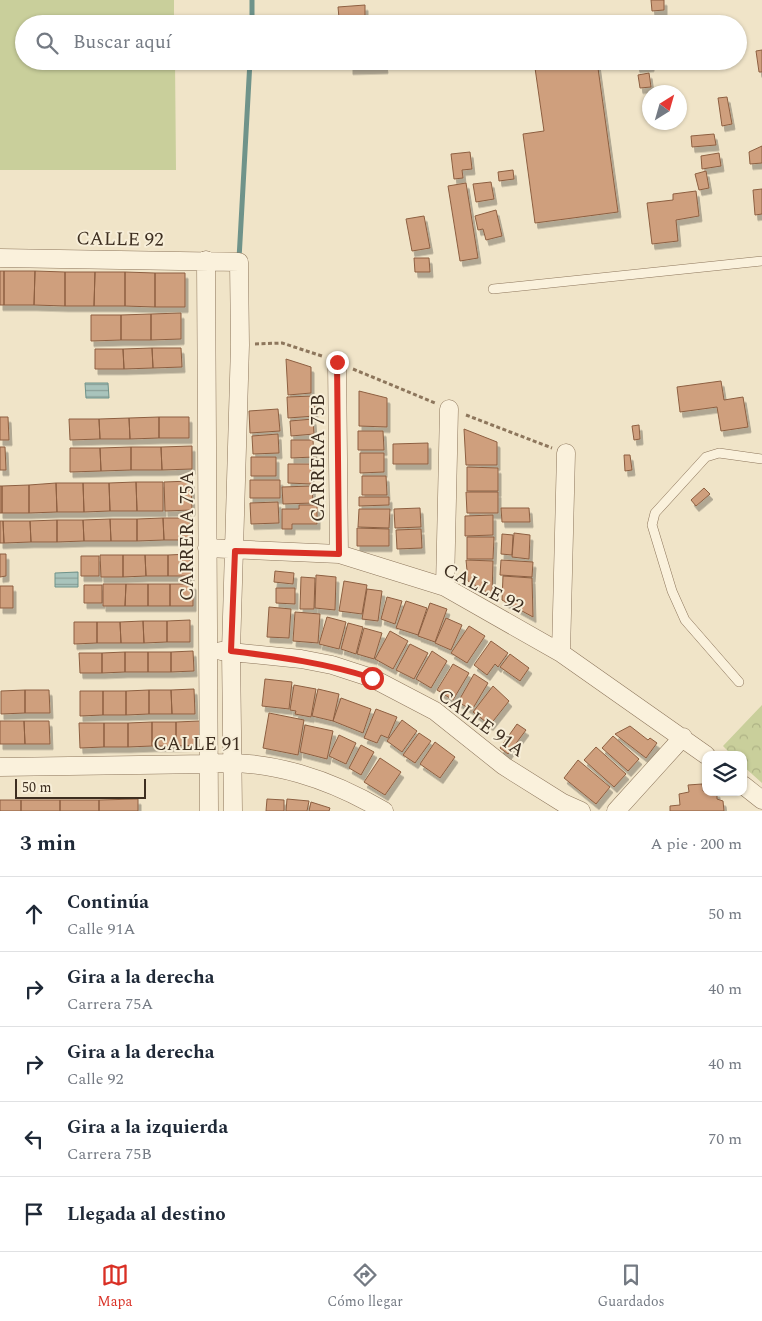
<!DOCTYPE html>
<html lang="es">
<meta charset="utf-8">
<style>
body{margin:0;font-family:Spectral,serif;background:#f6f6f7;color:#1f2937}
.controls{position:absolute;right:15px;bottom:15px;display:grid;overflow:hidden;border-radius:10px;box-shadow:0 1px 4px #0004}
.controls button{width:45px;height:45px;display:grid;place-items:center;padding:0;border:0;border-bottom:1px solid #e0e1e3;background:#fff;color:#1f2937;font:25px sans-serif}
.compass{position:absolute;left:642px;top:85px;width:45px;height:45px;border-radius:50%;background:#fff;box-shadow:0 1px 4px #0004;rotate:37deg}
.scale{position:absolute;left:15px;bottom:12px;width:131px;box-sizing:border-box;padding-left:5px;border:2px solid #3d2e20;border-top:0;font-size:14px;line-height:18px;white-space:nowrap;color:#3d2e20;-webkit-text-stroke:4px #f7eed8;paint-order:stroke}
.stop{position:absolute;width:15px;height:15px;margin:-11px;border:4px solid #d93025;border-radius:50%;background:#fff}
.stop.end{background:#d93025;border-color:#fff;box-shadow:0 1px 5px #0008}
.list{margin:0;padding:0;list-style:none}
h2{display:flex;justify-content:space-between;align-items:center;height:65px;margin:0;padding:0 20px;font-size:21px}
h2 small{font-size:16px;font-weight:400;color:#747a83}
.list li{display:grid;grid-template-columns:32px 1fr auto;gap:15px;align-items:center;box-sizing:border-box;height:75px;padding:0 20px;border-top:1px solid #e0e1e3}
.list b{display:block;font-size:19px;white-space:nowrap}
.list p{margin:0;font-size:16px;white-space:nowrap;color:#747a83}
.list em{font-size:16px;font-style:normal;color:#747a83}
.icon{flex:none;width:28px;height:28px;fill:none;stroke:currentColor;stroke-width:2;stroke-linecap:round;stroke-linejoin:round}
.map{position:relative;flex:none;width:762px;height:811px;overflow:hidden}
.search{position:absolute;background:#fff;box-shadow:0 1px 4px #0004;left:15px;right:15px;top:15px;height:55px;display:flex;align-items:center;gap:12px;box-sizing:border-box;padding:0 18px;border-radius:28px;color:#747a83;font-size:19px}
.sheet{height:440px;background:#fff}
nav{display:flex;justify-content:space-around;align-items:center;box-sizing:border-box;height:70px;border-top:1px solid #e0e1e3;background:#fff;font-size:14px;color:#747a83}
nav a{display:grid;justify-items:center;gap:2px}
nav .on{color:#d93025}
.map>svg:first-child{display:block}
.green{fill:#c9cf9b}
.park{fill:url(#park-crowns)}
.water{fill:url(#water-rules);stroke:#6f938a}
.lines{fill:none;stroke-linecap:round;stroke-linejoin:round}
.stream{stroke:#6f938a;stroke-width:5}
.building{fill:#cf9f7d;stroke:#8d5f41;filter:url(#shadow)}
.lane-casing{stroke:#8d765c;stroke-width:10}
.street-casing{stroke:#8d765c;stroke-width:19}
.path{stroke:#8d765c;stroke-width:3;stroke-dasharray:4 2.5;stroke-linecap:butt}
.lane{stroke:#faf1dc;stroke-width:9}
.street{stroke:#faf1dc;stroke-width:18}
.route{stroke:#d93025;stroke-width:6}
.labels{text-anchor:middle;stroke-width:4;stroke-linejoin:round;paint-order:stroke}
.street-label{font-size:19px;fill:#3d2e20;stroke:#f7eed8}
</style>
<div class="map">
<svg width="762" height="811" viewBox="0 0 762 811">
<defs>
<pattern id="park-crowns" width="20" height="18" patternUnits="userSpaceOnUse" patternTransform="scale(1.25)"><rect width="20" height="18" fill="#c9cf9b"/><path d="M2 6a3 3 0 1 1 6 0M12 15a3 3 0 1 1 6 0" fill="none" stroke="#aeb285"/></pattern>
<pattern id="water-rules" width="6" height="5" patternUnits="userSpaceOnUse" patternTransform="scale(1.25)"><rect width="6" height="5" fill="#a9c4bc"/><path d="M0 2.5h6" fill="none" stroke="#8ba098"/></pattern>
<filter id="shadow"><feDropShadow dx="3" dy="5.5" stdDeviation="0" flood-color="#0004"/></filter>
</defs>
<rect width="100%" height="100%" fill="#f0e4c8"/>
<path class="green" d="M0,0h174v24h-150v37h151l1,109h-176z"/>
<path class="park" d="M762,705v78l-19,-17v-11h-11l-9,-9z"/>
<path class="water" d="M85,383h23l1,15h-23z
M78,572v15h-23v-14z"/>
<g class="lines">
<path class="stream" d="M252,24v-24
M239,259l11,-198"/>
</g>
<path class="building" d="M651,0h13v10l-12,1z
M365,5v11l-26,2 -1,-11z
M762,50v22h-3l-3,-21z
M350,61h34l1,7 -35,1z
M534,61h63l21,151 -83,11 -12,-89 21,-3z
M636,61h15v5l-14,1z
M649,73l2,14 -11,1 -2,-13z
M727,97l5,27 -10,2 -4,-28z
M714,134l2,11 -24,2 -1,-11z
M762,146v17l-12,1 -1,-12z
M470,152l2,17 -10,1 1,8 -9,1 -3,-25z
M719,153l2,13 -19,3 -1,-13z
M513,170l1,9 -15,2 -1,-9z
M706,171l3,17 -10,2 -4,-16z
M491,182l3,17 -18,3 -3,-18z
M466,183l12,75 -18,3 -12,-75z
M762,189v25l-7,1 -2,-25z
M696,191l3,25 -23,4 2,21 -26,3 -5,-41 26,-3v-6z
M496,210l6,26 -16,4 -3,-11 -5,1 -3,-14z
M424,216l6,32 -18,3 -6,-32z
M414,258h15l1,14h-15z
M0,271h4v34h-4z
M4,271h31l-1,34h-30z
M35,271l30,1v34l-31,-1z
M65,272h30l-1,34h-29z
M95,272h30v34h-31z
M125,272l30,1v34l-30,-1z
M155,273h30v34h-30z
M181,313v26l-30,1v-26z
M151,314v26h-30v-25z
M91,315h30v25l-30,1z
M152,348h29l1,19 -29,1z
M152,348l1,20 -29,1 -1,-20z
M95,349h28l1,20h-29z
M286,359l25,8v26l-23,2z
M721,381l3,19 19,-3 5,30 -27,4 -4,-24 -37,5 -3,-25z
M359,391l28,7v29l-28,-1z
M314,396l1,20 -27,2 -1,-21z
M278,409l2,22 -30,2 -1,-22z
M0,417h8l1,23h-9z
M159,417h30v21h-30z
M159,417v21l-29,1 -1,-21z
M129,418l1,21h-30l-1,-20z
M69,419h30l1,20 -30,1z
M313,419l1,15 -23,2 -1,-15z
M639,425l1,14 -6,1 -2,-14z
M464,429l33,13v23h-31z
M358,431h25l1,19h-26z
M278,434l1,19 -26,1 -1,-18z
M291,440h22l1,17 -23,1z
M428,443v21h-35v-20z
M192,446v23l-30,1 -1,-23z
M0,447h5l1,23h-6z
M131,447h30l1,23h-31z
M131,447v23l-30,1 -1,-23z
M70,448h30l1,23 -31,1z
M360,453h24v19l-24,1z
M624,455h6l2,15 -7,1z
M251,457h25v19h-25z
M288,464h23v20l-23,-1z
M467,467l31,1v23h-31z
M362,476h24l1,19h-25z
M250,480h30v18h-30z
M191,481l1,29 -27,1 -1,-29z
M136,482h27v29h-26z
M136,482l1,29h-27l-1,-28z
M56,483h27l1,29h-27z
M56,483l1,29 -28,1v-28z
M83,483h26l1,28 -26,1z
M29,485v28h-27v-27z
M0,486h2v27h-2z
M312,486l1,17 -30,1 -1,-17z
M704,488l6,6 -14,12 -5,-6z
M466,492h32v21h-31z
M359,497h30v8l-30,1z
M278,502l1,21 -28,1 -1,-21z
M299,505h18v19h-25v5h-10v-20h17z
M420,508l1,19 -26,1 -1,-19z
M501,508h28l1,14h-28z
M359,509h31l-1,19 -31,-1z
M493,515v20l-28,1v-20z
M163,518h27v22h-26z
M163,518l1,22 -27,1v-22z
M110,519h27v22h-26z
M110,519l1,22h-27l-1,-21z
M57,520h26l1,21 -27,1z
M57,520v22h-26l-1,-21z
M0,521h3l1,22h-4z
M3,521h27l1,21 -27,1z
M357,528l32,1v17h-32z
M421,529l1,19 -25,1 -1,-19z
M514,533l16,2 -1,24 -17,-2z
M502,534l11,1 -1,20 -11,-1z
M467,537h27l-1,22h-26z
M0,554h6v22l-6,1z
M190,554l1,22h-23v-21z
M100,555h23v22h-22z
M123,555h22l1,21 -23,1z
M145,555h23v21h-22z
M81,556h18v20h-18z
M466,560l27,1 -1,34 -24,-14z
M501,560l32,2 -1,15 -32,-2z
M275,571l19,2 -1,11 -19,-2z
M316,575l20,2 -1,33 -20,-2z
M503,576l29,2 1,39 -31,-17z
M301,577l14,1 -1,31h-14z
M344,581l23,4 -5,29 -23,-3z
M103,584h23l-1,22h-22z
M126,584h22v22h-23z
M148,584h22v22h-22z
M170,584h23v22h-23z
M84,585h18v18h-18z
M0,586h13v22h-13z
M276,588h19v16l-19,-1z
M367,589l15,2 -4,30 -16,-2z
M387,597l15,4 -7,23 -14,-5z
M406,601l21,7 -9,27 -22,-7z
M430,603l17,6 -12,33 -17,-6z
M269,607l22,2 -2,29 -22,-1z
M295,612l25,2 -2,29 -25,-2z
M327,617l19,5 -7,27 -20,-5z
M446,618l16,7 -11,25 -16,-7z
M190,620v22h-23v-21z
M143,621h24v21l-23,1z
M143,621l1,22h-23l-1,-21z
M74,622h23v21l-23,1z
M97,622h23l1,21h-24z
M348,623l15,4 -7,27 -15,-5z
M469,626l16,10 -18,27 -16,-10z
M364,628l18,5 -8,26 -17,-5z
M390,631l18,10 -15,28 -18,-10z
M491,641l17,12 -10,14 -3,-3 -8,11 -13,-10z
M410,644l18,9 -14,26 -18,-9z
M193,651l1,20 -23,1v-20z
M432,651l15,10 -16,27 -15,-9z
M125,652h23v20h-23z
M125,652v20l-23,1v-20z
M148,652h23v20h-23z
M79,653h23v20h-22z
M510,654l19,14 -9,13 -20,-14z
M453,664l16,9 -16,27 -16,-10z
M474,674l14,9 -16,27 -14,-8z
M265,679l27,3 -3,27 -27,-3z
M294,685l22,4 -5,28 -16,-3 1,-3 -6,-1z
M493,686l16,15 -19,24 -17,-13z
M194,689l1,25h-23l-1,-24z
M318,689l21,5 -6,27 -21,-5z
M25,690h24l1,23h-25z
M25,690v23l-24,1v-23z
M149,690h22l1,24h-23z
M149,690v24l-23,1v-24z
M80,691h23v24l-23,1z
M103,691h23v24h-23z
M341,698l30,11 -8,24 -30,-12z
M376,709l21,8 -9,21 -7,-3 -4,8 -13,-5z
M269,713l35,7 -6,35 -35,-7z
M402,720l15,11 -15,21 -15,-11z
M0,721h24l1,23h-25z
M24,721h25l1,23h-25z
M200,721l1,24 -25,1v-24z
M152,722h24v24h-24z
M152,722v24l-24,1v-24z
M79,723h25v24l-24,1z
M104,723h24v24h-24z
M517,724l9,6 -18,24 -8,-6z
M305,725l28,6 -6,28 -27,-7z
M630,726l18,14 2,-2 7,5 -11,15 -31,-24z
M419,733l12,8 -16,22 -12,-8z
M339,735l17,8 -10,21 -17,-8z
M613,736l26,23 -11,12 -26,-23z
M435,742l20,15 -15,21 -20,-14z
M361,745l13,7 -13,23 -12,-7z
M596,747l30,27 -12,13 -30,-27z
M380,758l21,14 -16,23 -21,-13z
M578,760l32,27 -14,17 -32,-26z
M702,784l1,7 14,1v7l6,2 1,10h-54v-5l10,-1 -1,-11 10,-2 -1,-7z
M138,799v12h-39v-11z
M267,799l17,1v11h-18z
M287,799l22,2 -2,10h-21z
M0,800h21v11h-21z
M21,800h39v11h-39z
M60,800h39v11h-39z
M311,802l19,6 -1,3h-20z"/>
<g class="lines">
<defs>
<path id="lane" d="M493,289l269,-28
M739,682l-54,-62 -13,-29 -20,-66 3,-12 51,-56 13,-4 43,6"/>
<path id="street" d="M0,258l239,4 1,83 -9,306 2,160
M206,260l3,551
M337,362l2,192
M207,548l132,6 106,33 116,66 145,102
M445,587l4,-178
M221,651l80,8 31,6 40,13 63,33 69,55 59,37 18,8
M561,653l5,-200
M0,767l208,-3c61,-6 124,16 176,47
M743,785l19,15
M616,811l67,-74"/>
</defs>
<use href="#lane" class="lane-casing"/>
<use href="#street" class="street-casing"/>
<path class="path" d="M255,344l27,-1 40,13
M353,369l82,34
M466,415l86,33"/>
<use href="#lane" class="lane"/>
<use href="#street" class="street"/>
</g>
<g class="lines">
<path class="route" d="M337,362l2,192 -104,-3 -4,100c50,6 94,12 141,27"/>
</g>
<g class="labels">
<g class="street-label">
<text transform="translate(120 238) rotate(1)" y="7">CALLE 92</text>
<text transform="translate(317 458) rotate(-90)" y="7">CARRERA 75B</text>
<text transform="translate(186 536) rotate(-90)" y="7">CARRERA 75A</text>
<text transform="translate(484 587) rotate(27)" y="7">CALLE 92</text>
<text transform="translate(482 722) rotate(36)" y="7">CALLE 91A</text>
<text x="197" y="750">CALLE 91</text>
</g>
</g>
</svg>
<div class="controls">
<button><svg class="icon" aria-label="layers" viewBox="0 0 24 24"><path d="M12 4l9 5-9 5-9-5zM3 14l9 5 9-5"/></svg></button>
</div>
<svg class="compass" viewBox="-18 -18 36 36"><path d="M0-13l5 13h-10z" fill="#e53935"/><path d="M0 13l5-13h-10z" fill="#747a83"/></svg>
<div class="scale">50 m</div>
<div class="stop" style="left:372px;top:678px"></div>
<div class="stop end" style="left:337px;top:362px"></div>
<div class="search"><svg class="icon" aria-label="search" viewBox="0 0 24 24"><circle cx="10" cy="10" r="6"/><path d="M15 15l6 6"/></svg>Buscar aquí</div>
</div>
<section class="sheet">
<h2>3 min<small>A pie · 200 m</small></h2>
<ul class="list">
<li><svg class="icon" aria-label="ahead" viewBox="0 0 24 24"><path d="M12 20V5M6 11l6-6 6 6"/></svg><div><b>Continúa</b><p>Calle 91A</p></div><em>50 m</em></li>
<li><svg class="icon" aria-label="right" viewBox="0 0 24 24"><path d="M7 20v-9h11M14 6l5 5-5 5"/></svg><div><b>Gira a la derecha</b><p>Carrera 75A</p></div><em>40 m</em></li>
<li><svg class="icon" aria-label="right" viewBox="0 0 24 24"><path d="M7 20v-9h11M14 6l5 5-5 5"/></svg><div><b>Gira a la derecha</b><p>Calle 92</p></div><em>40 m</em></li>
<li><svg class="icon" aria-label="left" viewBox="0 0 24 24"><path d="M17 20v-9H6M10 6l-5 5 5 5"/></svg><div><b>Gira a la izquierda</b><p>Carrera 75B</p></div><em>70 m</em></li>
<li><svg class="icon" aria-label="arrive" viewBox="0 0 24 24"><path d="M6 21V4h12l-3 4 3 4H6"/></svg><div><b>Llegada al destino</b></div></li>
</ul>
</section>
<nav>
<a class="on"><svg class="icon" aria-label="map" viewBox="0 0 24 24"><path d="M3 6l6-2 6 2 6-2v14l-6 2-6-2-6 2zM9 4v14M15 6v14"/></svg>Mapa</a>
<a><svg class="icon" aria-label="directions" viewBox="0 0 24 24"><path d="M12 3l9 9-9 9-9-9zM9 14v-3h6M13 9l2 2-2 2"/></svg>Cómo llegar</a>
<a><svg class="icon" aria-label="saved" viewBox="0 0 24 24"><path d="M7 4h10v16l-5-4-5 4z"/></svg>Guardados</a>
</nav>
